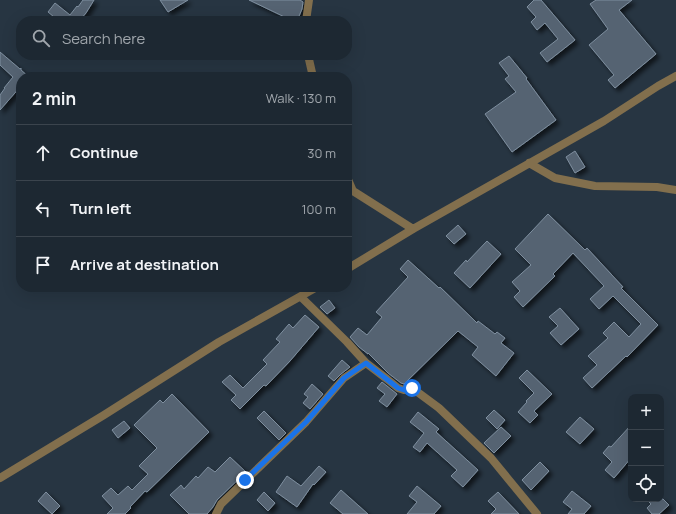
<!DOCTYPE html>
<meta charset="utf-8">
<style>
body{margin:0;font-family:Manrope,sans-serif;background:#25303a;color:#f1f3f6}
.controls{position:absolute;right:12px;bottom:12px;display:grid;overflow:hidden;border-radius:8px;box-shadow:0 4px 16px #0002}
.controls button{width:36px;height:36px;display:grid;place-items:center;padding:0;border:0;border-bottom:1px solid #3b444d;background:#1d2832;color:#f1f3f6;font:20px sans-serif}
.stop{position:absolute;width:12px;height:12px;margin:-9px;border:3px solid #1a73e8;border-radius:50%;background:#fff}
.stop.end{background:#1a73e8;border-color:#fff;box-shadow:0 1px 4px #0008}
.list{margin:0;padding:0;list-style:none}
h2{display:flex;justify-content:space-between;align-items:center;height:52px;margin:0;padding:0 16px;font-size:17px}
h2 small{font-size:13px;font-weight:400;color:#a0a6ac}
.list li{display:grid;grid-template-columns:26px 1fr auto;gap:12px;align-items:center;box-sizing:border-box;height:56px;padding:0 16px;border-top:1px solid #3b444d}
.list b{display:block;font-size:15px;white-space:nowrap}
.list em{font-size:13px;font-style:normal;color:#a0a6ac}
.icon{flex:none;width:22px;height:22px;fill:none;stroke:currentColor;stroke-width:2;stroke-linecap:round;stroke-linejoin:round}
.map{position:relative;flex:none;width:676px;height:514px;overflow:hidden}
.search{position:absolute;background:#1d2832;box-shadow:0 4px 16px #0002;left:16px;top:16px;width:336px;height:44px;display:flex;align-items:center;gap:10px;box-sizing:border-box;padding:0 14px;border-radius:16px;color:#a0a6ac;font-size:15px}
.panel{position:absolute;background:#1d2832;box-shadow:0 4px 16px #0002;left:16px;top:72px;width:336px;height:220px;border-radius:16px}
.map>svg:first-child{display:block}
.building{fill:#546372;stroke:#7f8f9f;filter:url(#shadow)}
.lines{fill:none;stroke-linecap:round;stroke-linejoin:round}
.street{stroke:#826f4d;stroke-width:8}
.route{stroke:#1a73e8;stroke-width:5}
</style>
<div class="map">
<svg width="676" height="514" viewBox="0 0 676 514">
<defs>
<filter id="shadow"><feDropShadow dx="3.5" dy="3.5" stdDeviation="2" flood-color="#0009"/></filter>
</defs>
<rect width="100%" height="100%" fill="#273542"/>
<path class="building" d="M83,0h11l-8,13 -7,8h-20l-11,-9 7,-9 15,12 7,-9 1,1z
M160,0h28l-20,12z
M249,0h51l3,2 -1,7 -5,12h-4z
M534,0h7l34,40 -28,22 -7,-9 18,-14 -13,-16 -8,7 -6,-8 5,-5 -9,-10z
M596,0h36l-13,10 37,44 -41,34 -7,-8 6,-5 -25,-30 19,-16 -18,-25z
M0,52l20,17 1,-1v2l8,7h-8v9l-21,24v-15l5,-7h-1l9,-11 -13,-12z
M509,56l18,22 -1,1 30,41 -44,32 -27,-38 31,-22 -11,-13 4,-3 -10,-13z
M575,151l10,16 -10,6 -9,-16z
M548,214l37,36 2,-2 36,39 -2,1 37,37 -31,32 -1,-1 -34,32 -9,-10 14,-13 -9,-9 20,-18 -5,-5 11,-11 15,15 12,-13 -28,-28 -14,13 -9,-10 14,-13 -31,-33 -20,21 2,2 -32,31 -9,-10 6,-6 -8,-9 19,-17 -16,-16z
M458,225l8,9 -12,10 -8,-8z
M487,241l14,13 -31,34 -16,-15 12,-13 1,2z
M408,260l31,28 1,-1 37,36 1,-2 17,13 2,-2 8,6 -4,5 13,10 -18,23 -24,-21 6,-8 -20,-16 -54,53 -3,-1 -13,-10 -20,-20v1l-9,-7 -9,-10 8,-9 9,7 15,-18 -6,-5 32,-35 -8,-8z
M329,300l6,8 -8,6 -7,-7z
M560,308l19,21 -18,16 -11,-12 8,-7 -9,-9z
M305,315l14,12 -29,34 -24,25 -2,-1 -24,24 -9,-9 5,-5 -14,-13 8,-7 13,13 24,-24 -4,-4 17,-18 -4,-3 13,-15 4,4z
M342,360l8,7 -9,7 -7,7 -6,-5z
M527,370l25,24 -18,17 4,4 -8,8 -12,-11 9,-10 -1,-1 8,-8 -15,-15z
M382,382l15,12 -10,13 -8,-6 6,-7 -8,-6z
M312,384l11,10 -13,15 -7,-6 5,-6 -4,-3z
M172,394l37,38 -62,60 -2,-1 -15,16 1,1 -6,6h-18l6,-6 -11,-12 9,-8 7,7 10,-9 4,4 16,-16 -9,-8 18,-18 -23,-23 26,-25 3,3z
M494,410l11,10 -8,9 -11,-11z
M264,411l22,22 -7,7 -22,-22z
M418,412l21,17 -3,3 42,38 -15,17 -12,-11 6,-6 -30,-27 -7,9 -7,-5 11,-14 -14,-11z
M580,417l14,12 -14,15 -14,-12z
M124,421l6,7 -12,10 -6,-8z
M631,425v33l-17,20 -9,-8 7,-8 -9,-9 6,-7 2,1z
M501,427l10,9 -17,17 -10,-10z
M230,457l16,15 -29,28 -4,7 -6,7h-18l-19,-19 11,-10 3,4 12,-13 2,2 10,-11 7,5z
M540,462l9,9 -18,19 -9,-10z
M319,466l7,6 -12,13 -1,-1 -16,23 -21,-15 11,-16 14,10z
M417,486l24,20 -7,8h-27l10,-12 -8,-6z
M341,490l27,24h-25l-13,-11z
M572,491l19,15 -7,8h-16l4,-5 -9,-7z
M46,492l14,14 -8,8 -14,-13z
M264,492l11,11 -7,8 -11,-11z
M498,492l21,22h-28l5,-5 -8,-8z
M646,499h17l6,6 -10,9h-7l-5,-6 4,-4z"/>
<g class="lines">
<path class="street" d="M306,21l3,-21
M308,55l5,22
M529,163l26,15 40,8 62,1 19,3
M347,177l6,14 60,38
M347,269l66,-40 191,-108 54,-35 18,-10
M301,297l46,45 19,21 21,16 11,9 6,2 8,-2 27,20 52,50 46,56
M0,478l104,-63 115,-73 98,-55
M216,514l5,-10 85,-82 38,-44 22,-15"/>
</g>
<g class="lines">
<path class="route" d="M245,480l61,-58 38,-44 22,-15 32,25 6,2 8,-2"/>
</g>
</svg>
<div class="controls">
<button>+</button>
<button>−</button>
<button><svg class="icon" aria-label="locate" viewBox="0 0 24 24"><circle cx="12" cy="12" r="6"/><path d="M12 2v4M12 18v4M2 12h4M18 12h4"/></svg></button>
</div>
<div class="stop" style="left:412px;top:388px"></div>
<div class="stop end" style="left:245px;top:480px"></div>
<div class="search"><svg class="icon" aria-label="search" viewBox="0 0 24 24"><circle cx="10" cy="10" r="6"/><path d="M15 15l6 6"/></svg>Search here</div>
<section class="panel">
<h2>2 min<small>Walk · 130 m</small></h2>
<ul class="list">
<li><svg class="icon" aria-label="ahead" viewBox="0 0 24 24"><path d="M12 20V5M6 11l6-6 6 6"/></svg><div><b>Continue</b></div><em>30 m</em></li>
<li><svg class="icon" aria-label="left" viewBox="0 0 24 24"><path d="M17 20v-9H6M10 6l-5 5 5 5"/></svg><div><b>Turn left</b></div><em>100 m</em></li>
<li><svg class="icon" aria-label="arrive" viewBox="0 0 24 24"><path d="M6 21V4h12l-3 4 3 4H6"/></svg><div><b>Arrive at destination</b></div></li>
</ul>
</section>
</div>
